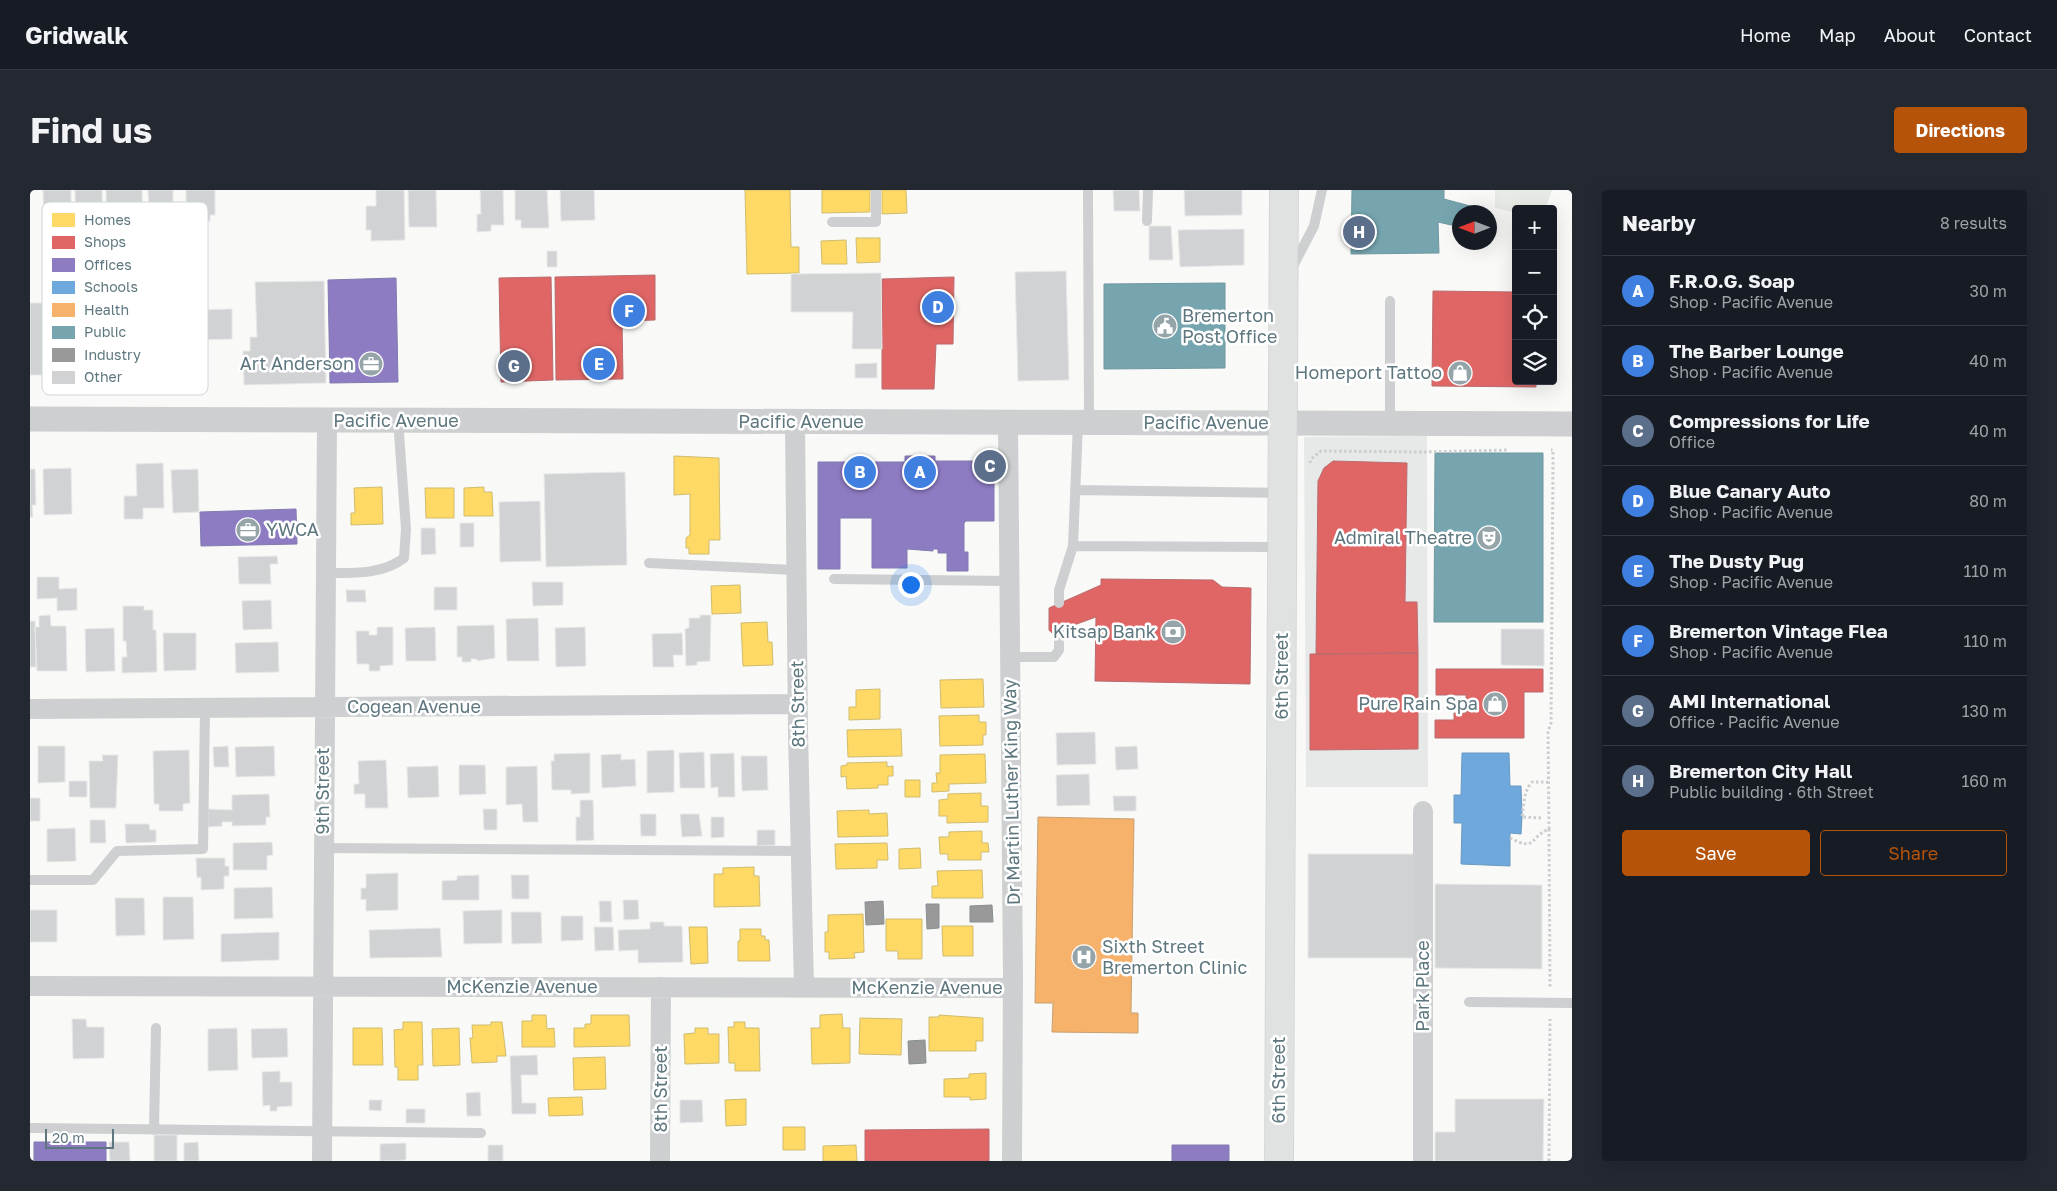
<!DOCTYPE html>
<meta charset="utf-8">
<style>
body{margin:0;font-family:"Golos Text",sans-serif;background:#242831;color:#f1f3f6}
.controls{position:absolute;right:15px;top:15px;display:grid;overflow:hidden;border-radius:5px;box-shadow:0 5px 20px #0002}
.controls button{width:45px;height:45px;display:grid;place-items:center;padding:0;border:0;border-bottom:1px solid #363941;background:#171b24;color:#f1f3f6;font:25px sans-serif}
.compass{position:absolute;left:1422px;top:15px;width:45px;height:45px;border-radius:50%;background:#171b24;box-shadow:0 5px 20px #0002;rotate:270deg}
.scale{position:absolute;left:15px;bottom:12px;width:69px;box-sizing:border-box;padding-left:5px;border:2px solid #5e777f;border-top:0;font-size:14px;line-height:18px;white-space:nowrap;color:#5e777f;-webkit-text-stroke:4px #fff;paint-order:stroke}
.you{position:absolute;left:880px;top:394px;width:18px;height:18px;margin:-12px;border:4px solid #fff;border-radius:50%;background:#1a73e8;box-shadow:0 0 0 8px #1a73e833}
.badge{display:grid;place-items:center;width:32px;height:32px;border-radius:50%;background:#b45309;color:#fff;font-size:16px;font-weight:700}
.pin{position:absolute;translate:-50% -50%;border:2px solid #fff;box-shadow:0 1px 5px #0006}
.list{margin:0;padding:0;list-style:none}
h2{display:flex;justify-content:space-between;align-items:center;height:65px;margin:0;padding:0 20px;font-size:21px}
h2 small{font-size:16px;font-weight:400;color:#9ea1a6}
.list li{display:grid;grid-template-columns:32px 1fr auto;gap:15px;align-items:center;box-sizing:border-box;height:70px;padding:0 20px;border-top:1px solid #363941}
.list b{display:block;font-size:19px;white-space:nowrap}
.list p{margin:0;font-size:16px;white-space:nowrap;color:#9ea1a6}
.list em{font-size:16px;font-style:normal;color:#9ea1a6}
.actions{display:flex;gap:10px;padding:15px 20px}
.actions a{flex:1;padding:11px 0;border:1px solid #b45309;border-radius:5px;text-align:center;font-size:18px;color:#b45309}
.actions .main{background:#b45309;color:#fff}
.icon{flex:none;width:28px;height:28px;fill:none;stroke:currentColor;stroke-width:2;stroke-linecap:round;stroke-linejoin:round}
.map{position:relative;flex:none;width:1542px;height:971px;overflow:hidden;border-radius:5px}
header{display:flex;align-items:center;gap:30px;box-sizing:border-box;height:70px;padding:0 25px;background:#171b24;border-bottom:1px solid #363941}
header strong{font-size:24px}
nav{display:flex;gap:28px;margin-inline-start:auto;font-size:18px}
.intro{display:flex;align-items:center;justify-content:space-between;box-sizing:border-box;height:120px;padding:0 30px}
h1{margin:0;font-size:35px}
.button{padding:12px 22px;border-radius:5px;background:#b45309;color:#fff;font-size:18px;font-weight:700}
main{display:flex;gap:30px;padding:0 30px}
aside{flex:1;background:#171b24;border-radius:5px;box-shadow:0 5px 20px #0002}
.map>svg:first-child{display:block}
.built{fill:#e7e9e8}
.green{fill:#e8ebe5}
.homes{fill:#ffd966;stroke:#cfbc6e}
.shops{fill:#e06666;stroke:#b96b6e}
.offices{fill:#8e7cc3;stroke:#807aaf}
.schools{fill:#6fa8dc;stroke:#6a99c0}
.health{fill:#f6b26b;stroke:#c8a071}
.public{fill:#76a5af;stroke:#6f97a1}
.industry{fill:#999;stroke:#878f91}
.building{fill:#d0d2d3;stroke:#e8e8e8}
.lines{fill:none;stroke-linecap:round;stroke-linejoin:round}
.secondary-casing{stroke:#d6d7d8;stroke-width:30}
.path{stroke:#cbcdce;stroke-width:3;stroke-dasharray:2.5 2.5;stroke-linecap:butt}
.service{stroke:#cdcfd0;stroke-width:10}
.minor{stroke:#cdcfd0;stroke-width:20}
.tertiary{stroke:#cdcfd0;stroke-width:25}
.secondary{stroke:#e0e2e2;stroke-width:28}
.labels{text-anchor:middle;stroke-width:5;stroke-linejoin:round;paint-order:stroke}
.poi-label{font-size:18px;fill:#5e777f;stroke:#fff;text-anchor:end}
.street-label{font-size:18px;fill:#5e777f;stroke:#fff}
.key{fill:#fff;stroke:#cfd6d9;stroke-width:1}
.key-label{font-size:14px;fill:#5e777f}
</style>
<header>
<strong>Gridwalk</strong>
<nav><a>Home</a><a>Map</a><a>About</a><a>Contact</a></nav>
</header>
<div class="intro"><h1>Find us</h1><a class="button">Directions</a></div>
<main>
<div class="map">
<svg width="1542" height="971" viewBox="0 0 1542 971">
<rect width="100%" height="100%" fill="#f9f9f8"/>
<path class="built" d="M1397,246l1,351h-122l-2,-350z"/>
<path class="green" d="M1465,0h57l-7,19h-29v4l-21,-5z"/>
<path class="homes" d="M715,0h45l1,57h8v26l-52,1z
M792,0h48v22l-48,1z
M852,0h24l1,23 -25,1z
M826,48h24v24l-23,1z
M816,50l1,24h-25l-1,-23z
M644,266l45,2 1,82h-11v14h-20v-6h-3v-10l4,-3v-41l-16,1z
M352,297l1,37 -32,1v-12h4l-1,-25z
M454,297v5h8l1,24h-29v-28z
M395,298h29v30h-28z
M710,395l1,28 -29,1 -1,-28z
M737,432l1,20h4l1,23 -30,1 -2,-43z
M953,489l1,28 -43,1 -1,-28z
M850,499v30l-31,1v-13h7v-17z
M949,525v7h7v13h-3v10l-43,1 -1,-30z
M871,539l1,27 -54,1 -1,-27z
M955,564l1,29 -37,1v7l-17,1v-9h5l-1,-10h4v-18z
M857,572v5l6,-1v10h-5v9h-10v3l-31,1 -1,-13 -5,1v-11l6,-1v-2z
M875,590h15v17h-15z
M951,603v13h7v16l-41,1v-7h-8v-16l9,-1v-5z
M839,620v4l18,-1 1,23 -50,1 -1,-26z
M952,641v12h6l1,9h-8v8h-33v-6h-8l-1,-17h10v-5z
M857,653l1,17h-11v8l-41,1 -1,-25z
M890,658l1,20 -22,1v-20z
M724,677v9h5l1,30 -46,1v-33h9v-6z
M952,680l1,28h-51v-12h6l-1,-15z
M833,724l1,38 -10,1 1,5 -26,1v-7h-4v-20h3v-17z
M856,729h36v40h-24v-8h-12z
M912,736h31v30h-30z
M659,737h18l1,36 -17,1z
M710,739h21v7h4v4h4l1,21h-32v-20h2z
M812,824l1,14h7v35l-38,1 -1,-36h9v-13z
M502,825h14l1,14 7,-1 1,19h-33v-26h10z
M561,825h38l1,31 -56,1v-19h11v-4h6z
M909,825l44,3v23h-7v10h-47v-34h10z
M830,828l42,1 -1,36 -42,-1z
M373,832h19l1,43h-5v15h-20v-13h-3l-1,-37 9,-1z
M461,832h11l4,34h-9v6l-25,1 -2,-25h3l-1,-13h19z
M704,832h11v6h14l1,43h-25v-8h-6l-1,-36h6z
M323,838h29l1,37h-30z
M429,838l1,37 -27,1 -1,-37z
M665,838h13v6h11v29l-34,1 -1,-30 11,-1z
M575,867l1,32 -32,1 -1,-32z
M956,883v26l-16,1v-3h-26v-18l25,-1v-4z
M552,907l1,18 -34,1 -1,-18z
M716,909v26l-20,1 -1,-26z
M753,937h22v23h-22z
M826,955l1,16h-34v-15z"/>
<path class="shops" d="M625,85v45l-33,1 1,58 -67,1 -1,-103z
M521,87l2,103 -52,2 -2,-104z
M924,87l-1,67h-17l-2,45h-52v-110z
M1403,101l83,1v89h20v6l-104,-1z
M1303,271l74,2 -2,139h12l1,51 -102,1 2,-173 6,-13z
M1071,389l112,1 9,7 29,1 -1,96 -155,-3 1,-64 -44,16 -3,-3v-22l52,-23z
M1388,463v96l-108,1v-96z
M1406,479h107v23h-19v46h-89v-18h19v-7h12v-18h-30z
M959,939v32h-124v-31z"/>
<path class="offices" d="M366,88l2,104 -68,1 -2,-103z
M875,266h30v5h59v60h-28l-2,2v29h4v19h-21v-18h-9v-4h-5v2l-26,-2v19h-35v-50h-32v51h-22v-107h87z
M266,319l1,35 -96,2 -1,-34z
M4,952h72v19h-72z
M1142,955h57v16h-57z"/>
<path class="schools" d="M1432,563h47l1,33h11l1,31 -1,17 -11,-1v33l-49,-2 1,-41h-8v-28h7z"/>
<path class="health" d="M1008,627l96,2 -3,194h7v20l-86,-1 1,-29h-18z"/>
<path class="public" d="M1322,0h92v9l30,8 -1,5h-13v15l-22,-5 1,31 -88,1z
M1195,93v85l-121,1v-85z
M1405,263h108v169h-109z"/>
<path class="industry" d="M853,711l1,23 -18,1 -1,-23z
M896,714h13v24l-12,1z
M962,715l1,17h-23v-16z
M895,850l1,23 -17,1 -1,-23z"/>
<path class="building" d="M13,0h28v27h-2v8l-25,1z
M45,0h27l1,42 -27,1z
M76,0h36l1,44 -36,1z
M118,0h25v24h-24z
M156,0h29v25h-5v6h-17v-5h-7z
M346,0h28l1,50 -34,1v-11h-5v-24h10z
M378,0h28l1,37h-28z
M450,0h23l1,35h-13v6l-14,1v-18h4z
M485,0h32l2,38h-28v-8h-6z
M530,0h34l1,30 -34,1z
M1083,0h26l1,21h-26z
M1154,0h58v25l-57,1z
M1119,36h22l2,34h-24z
M1214,39v36l-64,2 -2,-37z
M517,61h10v16h-10z
M1036,81l3,109 -51,1 -3,-109z
M851,83l1,76h-30l1,-37h-62v-38z
M294,91l2,102 -82,2 -1,-34h7v-14h7l-2,-55z
M0,113h31v50h-18v22h-13z
M202,119v30l-33,1 -1,-30z
M847,173v15h-22v-14z
M133,273l1,45h-21v11h-19v-23h13l-1,-32z
M41,278l1,46 -28,1 -1,-46z
M0,279h5l1,36h-4l1,12h-3z
M168,279l1,43 -26,1 -2,-43z
M595,282l2,93 -81,2 -2,-93z
M510,311l1,60 -41,1 -1,-60z
M430,333h14v24h-14z
M391,338h14l1,26 -15,1z
M247,366l1,8h-8l1,20h-32l-1,-27z
M7,387h22v12l18,-1v22l-20,1v-13l-20,1z
M502,392h31v23l-30,1z
M404,397h23v23h-23z
M316,400h19l1,12h-19z
M241,410l1,29 -29,1 -1,-29z
M93,416h21v4h9v20h3l1,42 -35,1v-16h5l-1,-16h-3z
M20,425l1,11h15l1,45h-30l-2,-44h4v-11z
M670,425h11l-1,46 -13,1v3l-11,1 -1,-37 4,-1v-10h11z
M508,428l1,43h-32l-1,-42z
M0,431h5l1,46h-6z
M464,435l1,33 -18,3v-2h-6v3h-9v-5h-5v-31z
M347,437h16v38l-13,1v5h-11v-7h-12l-1,-33h13v4h8z
M405,437l1,34h-30l-1,-33z
M555,437l1,39 -30,1 -1,-39z
M84,438l1,43 -29,1 -1,-43z
M1471,439h43v37l-43,-1z
M133,443h33v37l-32,1z
M652,443l1,22h-10l1,12h-21l-1,-33z
M248,452l1,30 -43,1 -1,-30z
M1065,542l1,32 -39,1 -1,-32z
M8,556h27v36l-27,1z
M198,556l1,21h-15l-1,-20z
M244,556l1,30 -39,1 -1,-30z
M1107,556l1,23 -22,1 -1,-23z
M159,560l1,53 -7,1v7h-24v-7h-5l-1,-53z
M644,560v42l-27,1v-42z
M674,562l1,36h-25l-1,-35z
M560,563v40l-19,1v-4h-19l-1,-29h3v-7z
M704,563l1,44h-17v-10l-7,1 -1,-34z
M591,564v6l14,-1 1,27 -34,2 -1,-33z
M72,565h16l-2,53h-26l-1,-47h14z
M711,566h26l1,34 -26,1z
M356,570l2,48h-23v-14h-11v-10h5l-1,-23z
M429,575h26l1,29 -27,1z
M408,576l1,31 -31,1 -1,-31z
M507,576l1,56h-15l-1,-18 -16,1v-38z
M1059,584l1,31 -33,1 -1,-31z
M39,591h18v16h-18z
M239,604l1,23h-4v8l-34,1v-4h-10v4l-14,1v-18l24,1v-15z
M1083,606h23v15h-22z
M0,608h10v23h-10z
M550,610h13l1,40 -18,1v-24h4z
M453,619h14v21h-13z
M610,624h16v22h-15z
M650,624h19l3,22 -20,1z
M681,627h13v20l-13,1z
M60,630h15l1,23h-16z
M95,634h24l1,6h6v12l-30,1z
M45,638l1,33 -29,1v-33z
M727,640h18v15l-18,1z
M242,652l1,13 -6,1v14h-34v-27z
M1278,664h106v104h-106z
M166,668h29v8h4v10h-5v13l-23,1v-13l-4,1z
M368,683v37l-32,1v-12l-5,1v-12h5v-14z
M449,685v25h-37v-19l15,-1v-4z
M481,685h18v24h-17z
M1405,694l107,1v84l-107,-1z
M242,697l1,31 -39,1v-31z
M133,707h30l1,42 -31,1z
M85,708h29l1,37 -29,1z
M593,710h15l1,19 -15,1z
M569,711h12l1,21h-12z
M0,720h27v32h-27z
M472,720v33l-38,1 -1,-33z
M481,722h30l1,31 -30,1z
M531,726h22v24l-22,1z
M620,732h14v4h18l1,36 -45,1v-13l-19,1 -1,-21 32,-1z
M564,737h19l1,23 -19,1z
M410,738l2,29 -72,1 -1,-28z
M249,742v28l-58,2v-28z
M42,829h14l1,8h17v31l-31,1z
M207,838l1,42 -30,1v-42z
M257,838l1,29 -36,1 -1,-29z
M507,865l1,20h-17l1,28h14v11h-24l-2,-58z
M250,881v11h12v24l-15,1v4h-7v-6l-7,1 -1,-34z
M450,902l1,24h-14l-1,-23z
M1425,909h89l-1,62h-108v-29h20z
M339,910h13l-1,11 -12,-1z
M650,910h22l1,22 -23,1z
M376,919h19v14h-19z
M124,945h23v26h-23z
M79,952h20l1,19h-20z
M168,952l1,19h-15v-18z
M376,953v17l-26,1v-17z
M458,955h15v16h-15z"/>
<g class="lines">
<defs>
<path id="secondary" d="M1249,971l5,-971"/>
</defs>
<use href="#secondary" class="secondary-casing"/>
<path class="path" d="M1280,273l1,-4 10,-8 101,1 85,-2
M1511,628l-19,-1c2,-12 1,-25 10,-35h16
M1519,639l1,159
M1480,648c27,14 19,-1 39,-9l-1,-97 3,-9 2,-258v-15h-2
M1519,971l1,-142"/>
<path class="service" d="M1058,0l1,231
M1117,31l1,-31
M802,32h44v-32
M1261,80l23,-44 8,-36
M1360,233v-122
M1045,300l207,3
M1043,356l209,1
M619,373l147,7
M295,383c27,0 57,2 79,-15l2,-29 -8,-109
M804,389l176,2
M1029,413v-13l14,-44 5,-123
M980,467h44l5,-7v-20
M293,658l478,3
M0,690h63l24,-29 86,-2 2,-140
M1439,812l103,1
M0,938l451,5
M124,940l2,-102"/>
<path class="minor" d="M765,231l3,312 6,254
M978,232l5,554 -1,185
M0,519l768,-5
M0,796l983,2
M292,971l5,-741
M630,971l1,-174
M1393,971v-350"/>
<path class="tertiary" d="M0,229l1542,5"/>
<use href="#secondary" class="secondary"/>
</g>
<defs>
<symbol id="civic-disc" viewBox="-11 -11 22 22"><circle r="9.5" fill="#94a4a9" stroke="#fff"/><path d="M-.6-6.5H3V-4.5H.6V-3L4-1V1h2V6H-6V1h2V-1L-.6-3ZM-1.2 2.5V6h2.4V2.5Z" fill="#fff"/></symbol>
<symbol id="office-disc" viewBox="-11 -11 22 22"><circle r="9.5" fill="#94a4a9" stroke="#fff"/><path d="M-6-3h4V-5.5h4V-3h4V5H-6ZM-1-4.5V-3h2v-1.5ZM-6 0V1H6V0Z" fill="#fff"/></symbol>
<symbol id="shop-disc" viewBox="-11 -11 22 22"><circle r="9.5" fill="#94a4a9" stroke="#fff"/><path d="M-5-2.5h2.3a2.7 3.5 0 0 1 5.4 0H5L5.5 6h-11ZM-1.5-2.5h3a1.5 2.3 0 0 0-3 0Z" fill="#fff"/></symbol>
<symbol id="theatre-disc" viewBox="-11 -11 22 22"><circle r="9.5" fill="#94a4a9" stroke="#fff"/><path d="M-5-5.5Q0-4 5-5.5V0Q5 5 0 6Q-5 5-5 0ZM-3.3-2.5H-1v1.5H-3.3ZM1-2.5H3.3v1.5H1ZM-2.8 1Q0 5.5 2.8 1Z" fill="#fff"/></symbol>
<symbol id="bank-disc" viewBox="-11 -11 22 22"><circle r="9.5" fill="#94a4a9" stroke="#fff"/><path d="M-6-4H6V4H-6ZM0-2.3a2.3 2.3 0 1 0 0 4.6a2.3 2.3 0 1 0 0-4.6Z" fill="#fff"/></symbol>
<symbol id="hospital-disc" viewBox="-11 -11 22 22"><circle r="9.5" fill="#94a4a9" stroke="#fff"/><path d="M-5-5h3v3.5h4V-5h3V5h-3V1.5h-4V5h-3Z" fill="#fff"/></symbol>
</defs>
<g fill-rule="evenodd">
<use href="#civic-disc" x="1121" y="122" width="28" height="28"/>
<use href="#office-disc" x="327" y="160" width="28" height="28"/>
<use href="#shop-disc" x="1416" y="169" width="28" height="28"/>
<use href="#office-disc" x="204" y="326" width="28" height="28"/>
<use href="#theatre-disc" x="1445" y="334" width="28" height="28"/>
<use href="#bank-disc" x="1129" y="428" width="28" height="28"/>
<use href="#shop-disc" x="1451" y="500" width="28" height="28"/>
<use href="#hospital-disc" x="1040" y="753" width="28" height="28"/>
</g>
<g class="labels">
<g class="poi-label">
<text x="1152" y="132" text-anchor="start">Bremerton<tspan x="1152" dy="21">Post Office</tspan></text>
<text x="324" y="180">Art Anderson</text>
<text x="1412" y="189">Homeport Tattoo</text>
<text x="236" y="346" text-anchor="start">YWCA</text>
<text x="1442" y="354">Admiral Theatre</text>
<text x="1126" y="448">Kitsap Bank</text>
<text x="1448" y="520">Pure Rain Spa</text>
<text x="1072" y="763" text-anchor="start">Sixth Street<tspan x="1072" dy="21">Bremerton Clinic</tspan></text>
</g>
<g class="street-label">
<text x="366" y="237">Pacific Avenue</text>
<text x="771" y="238">Pacific Avenue</text>
<text x="1176" y="239">Pacific Avenue</text>
<text transform="translate(1252 486) rotate(-90)" y="6">6th Street</text>
<text transform="translate(768 514) rotate(-91)" y="6">8th Street</text>
<text x="384" y="523">Cogean Avenue</text>
<text transform="translate(293 601) rotate(-90)" y="6">9th Street</text>
<text transform="translate(982 602) rotate(-91)" y="6">Dr Martin Luther King Way</text>
<text transform="translate(1393 796) rotate(-90)" y="6">Park Place</text>
<text x="492" y="803">McKenzie Avenue</text>
<text x="897" y="804">McKenzie Avenue</text>
<text transform="translate(1249 890) rotate(-90)" y="6">6th Street</text>
<text transform="translate(631 899) rotate(-90)" y="6">8th Street</text>
</g>
</g>
<rect x="12" y="12" width="166" height="193" rx="8" class="key"/>
<rect x="22" y="23" width="23" height="14" fill="#ffd966"/>
<rect x="22" y="46" width="23" height="13" fill="#e06666"/>
<rect x="22" y="68" width="23" height="14" fill="#8e7cc3"/>
<rect x="22" y="91" width="23" height="13" fill="#6fa8dc"/>
<rect x="22" y="113" width="23" height="14" fill="#f6b26b"/>
<rect x="22" y="136" width="23" height="13" fill="#76a5af"/>
<rect x="22" y="158" width="23" height="14" fill="#999"/>
<rect x="22" y="181" width="23" height="13" fill="#d0d2d3"/>
<g class="key-label">
<text x="54" y="35">Homes</text>
<text x="54" y="57">Shops</text>
<text x="54" y="80">Offices</text>
<text x="54" y="102">Schools</text>
<text x="54" y="125">Health</text>
<text x="54" y="147">Public</text>
<text x="54" y="170">Industry</text>
<text x="54" y="192">Other</text>
</g>
</svg>
<div class="controls">
<button>+</button>
<button>−</button>
<button><svg class="icon" aria-label="locate" viewBox="0 0 24 24"><circle cx="12" cy="12" r="6"/><path d="M12 2v4M12 18v4M2 12h4M18 12h4"/></svg></button>
<button><svg class="icon" aria-label="layers" viewBox="0 0 24 24"><path d="M12 4l9 5-9 5-9-5zM3 14l9 5 9-5"/></svg></button>
</div>
<svg class="compass" viewBox="-18 -18 36 36"><path d="M0-13l5 13h-10z" fill="#e53935"/><path d="M0 13l5-13h-10z" fill="#9ea1a6"/></svg>
<div class="scale">20 m</div>
<div class="you"></div>
<div class="pin badge" style="left:890px;top:282px;background:#3f7fe0">A</div>
<div class="pin badge" style="left:830px;top:282px;background:#3f7fe0">B</div>
<div class="pin badge" style="left:960px;top:276px;background:#5c6f8a">C</div>
<div class="pin badge" style="left:908px;top:117px;background:#3f7fe0">D</div>
<div class="pin badge" style="left:569px;top:174px;background:#3f7fe0">E</div>
<div class="pin badge" style="left:599px;top:121px;background:#3f7fe0">F</div>
<div class="pin badge" style="left:484px;top:176px;background:#5c6f8a">G</div>
<div class="pin badge" style="left:1329px;top:42px;background:#5c6f8a">H</div>
</div>
<aside>
<h2>Nearby<small>8 results</small></h2>
<ul class="list">
<li><span class="badge" style="background:#3f7fe0">A</span><div><b>F.R.O.G. Soap</b><p>Shop · Pacific Avenue</p></div><em>30 m</em></li>
<li><span class="badge" style="background:#3f7fe0">B</span><div><b>The Barber Lounge</b><p>Shop · Pacific Avenue</p></div><em>40 m</em></li>
<li><span class="badge" style="background:#5c6f8a">C</span><div><b>Compressions for Life</b><p>Office</p></div><em>40 m</em></li>
<li><span class="badge" style="background:#3f7fe0">D</span><div><b>Blue Canary Auto</b><p>Shop · Pacific Avenue</p></div><em>80 m</em></li>
<li><span class="badge" style="background:#3f7fe0">E</span><div><b>The Dusty Pug</b><p>Shop · Pacific Avenue</p></div><em>110 m</em></li>
<li><span class="badge" style="background:#3f7fe0">F</span><div><b>Bremerton Vintage Flea</b><p>Shop · Pacific Avenue</p></div><em>110 m</em></li>
<li><span class="badge" style="background:#5c6f8a">G</span><div><b>AMI International</b><p>Office · Pacific Avenue</p></div><em>130 m</em></li>
<li><span class="badge" style="background:#5c6f8a">H</span><div><b>Bremerton City Hall</b><p>Public building · 6th Street</p></div><em>160 m</em></li>
</ul>
<div class="actions"><a class="main">Save</a><a>Share</a></div>
</aside>
</main>
